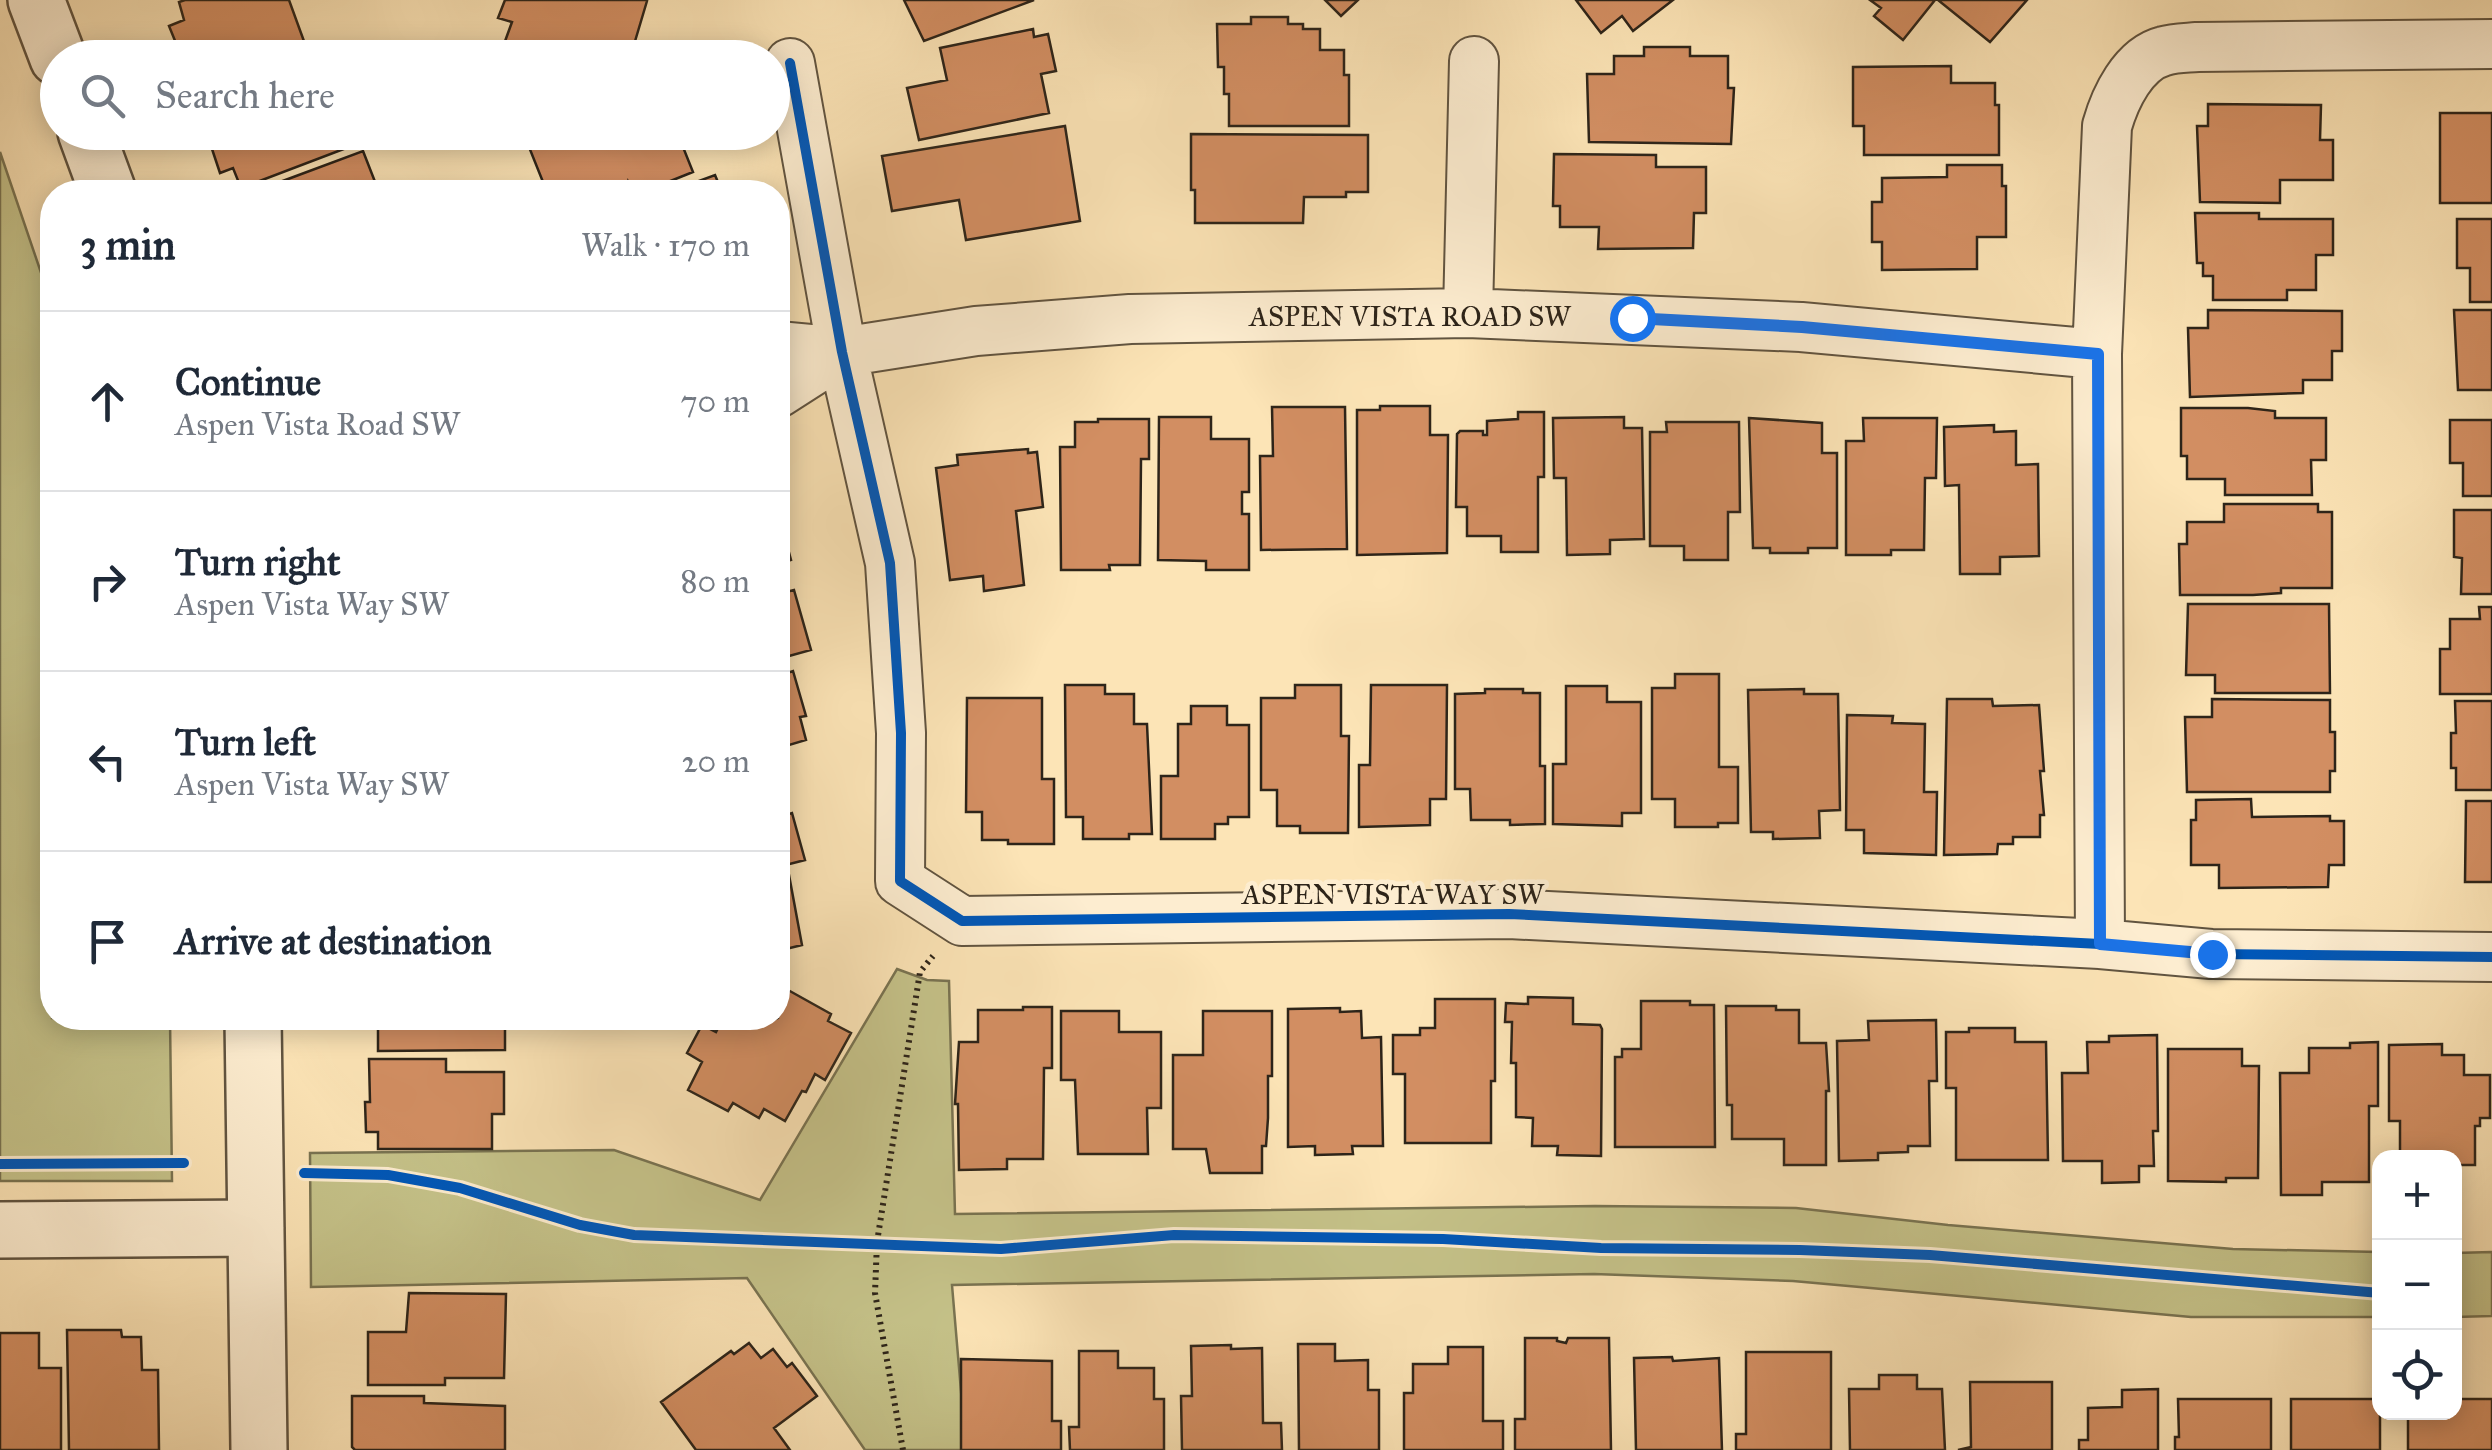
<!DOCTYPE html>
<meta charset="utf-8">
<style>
body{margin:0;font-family:"IM FELL Great Primer",serif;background:#f6f6f7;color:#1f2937}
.controls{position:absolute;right:30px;bottom:30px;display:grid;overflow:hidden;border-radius:20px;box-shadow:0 5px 25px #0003}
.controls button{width:90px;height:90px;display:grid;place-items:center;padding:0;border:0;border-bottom:2px solid #e0e1e3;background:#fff;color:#1f2937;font:50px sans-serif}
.stop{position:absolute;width:30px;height:30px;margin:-22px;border:8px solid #1a73e8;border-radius:50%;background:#fff}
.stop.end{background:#1a73e8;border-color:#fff;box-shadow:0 2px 10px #0008}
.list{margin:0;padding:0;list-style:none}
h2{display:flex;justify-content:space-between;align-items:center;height:130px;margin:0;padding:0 40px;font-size:42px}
h2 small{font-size:32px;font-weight:400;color:#747a83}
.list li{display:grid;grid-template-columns:65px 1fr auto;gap:30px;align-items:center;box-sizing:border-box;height:180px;padding:0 40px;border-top:2px solid #e0e1e3}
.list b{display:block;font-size:38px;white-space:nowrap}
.list p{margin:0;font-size:32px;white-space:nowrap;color:#747a83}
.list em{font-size:32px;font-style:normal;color:#747a83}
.icon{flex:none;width:55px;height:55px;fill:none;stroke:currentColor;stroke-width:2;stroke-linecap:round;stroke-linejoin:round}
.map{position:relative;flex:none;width:2492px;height:1450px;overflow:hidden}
.search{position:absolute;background:#fff;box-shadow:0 5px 25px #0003;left:40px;top:40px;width:750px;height:110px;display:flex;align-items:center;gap:25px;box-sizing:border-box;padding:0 35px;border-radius:55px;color:#747a83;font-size:38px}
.panel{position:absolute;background:#fff;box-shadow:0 5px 25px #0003;left:40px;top:180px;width:750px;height:850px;border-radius:40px}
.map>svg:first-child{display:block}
.green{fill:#c5c289;stroke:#797351;stroke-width:2.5}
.building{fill:#d28e62;stroke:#2d2419;stroke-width:2.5}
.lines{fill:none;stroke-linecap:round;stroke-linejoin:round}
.minor-casing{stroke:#615440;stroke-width:52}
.tertiary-casing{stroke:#615440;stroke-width:60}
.path{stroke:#2d2419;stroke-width:6;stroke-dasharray:2.5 5;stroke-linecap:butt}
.minor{stroke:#fdedd0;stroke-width:48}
.tertiary{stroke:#fdedd0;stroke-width:55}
.cycleway-casing{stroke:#fdedd0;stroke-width:16}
.cycleway{stroke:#0057b8;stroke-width:10}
.route{stroke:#1a73e8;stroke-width:12}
.labels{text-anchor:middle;stroke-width:9;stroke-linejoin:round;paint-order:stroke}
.street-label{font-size:28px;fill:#2d2419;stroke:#fdedd0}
</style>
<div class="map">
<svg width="2492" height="1450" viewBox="0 0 2492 1450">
<rect width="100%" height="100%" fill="#fce4b6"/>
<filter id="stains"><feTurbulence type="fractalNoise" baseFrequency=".002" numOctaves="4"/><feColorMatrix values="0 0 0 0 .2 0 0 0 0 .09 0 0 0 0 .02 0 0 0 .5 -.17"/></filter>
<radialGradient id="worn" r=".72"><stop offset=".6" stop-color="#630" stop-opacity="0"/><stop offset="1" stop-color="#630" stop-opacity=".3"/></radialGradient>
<path class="green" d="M0,152l52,153v713h118l2,163h-172z
M897,969l30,11 22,1 6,233 640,-8 201,2 152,17 285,24 146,3v65h-188l-398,-36 -199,-7 -642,11 14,165h-101l-118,-172 -436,9 -1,-134 304,-3 146,50z
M2492,1252v64l-37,1v-64z"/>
<path class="building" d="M185,0h104l16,44 -44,14h-79l-13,-32 15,-6 -5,-18z
M505,0h140l2,1 -17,57h-123l-7,-3 12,-33 -14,-4z
M904,0h130l-110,41z
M1325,0h33l-17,16z
M1576,0h97l-40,31 -11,-15 -21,17z
M1870,0h65l-32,40 -29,-24 7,-8z
M1938,0h89l-37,42z
M1251,17h37v7h15v5h17v21h24v25h5v51h-120v-32h-5v-27h-6l-1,-43h34z
M1033,29l1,8 14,-3 8,37 -15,3 8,39 -130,27 -12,-52 40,-8 -7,-32z
M1644,47h46v9h38v32h6l-3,56 -142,-2 -2,-68h27v-18h30z
M1951,66v17h44v22h4v50h-135v-29h-11v-59z
M2208,104l113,1 -1,35h13v40h-53v23l-80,-1 -3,-76h11z
M2440,113h52v90h-52z
M1065,126l15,95 -114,19 -7,-40 -67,11 -10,-55z
M210,132h133l6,15 -108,41 -8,-20 -13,5 -10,-30 3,-2z
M553,132h124l16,40 -50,20h-11l-4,-10 -1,4 -15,6h-65l-18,-45 5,-2 -2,-4z
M1191,134l177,1v57h-22v5h-42l-1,26h-108v-33h-4z
M363,151l16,41h-106l-2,-5 9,-5z
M1554,154l102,1v12h50v46h-12l-1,35 -95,1 1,-22h-39v-21h-7z
M1947,165h55v21h4v51h-29v32l-95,1v-28h-10v-40h10v-24l65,-1z
M715,175l7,17h-53z
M2195,213h64v6h74v36h-17v35h-29v10h-74v-24h-10v-13h-6z
M2457,219h35v83h-22v-34h-13z
M2208,310l134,1v40h-10v29h-29v13l-113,4 -2,-69h20z
M2454,310h38v80h-34z
M1380,406h50v29h18l-1,118 -90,2v-145h23z
M1272,407h73l2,142 -86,1 -1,-94h13z
M2181,408h67l27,3v7h51v42h-15l1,35h-87v-16h-38v-23h-6z
M1518,412h26v65h-6v75h-37v-16h-34v-29h-11l1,-73 3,-3h23v4h4v-14l31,-2z
M1159,417h52v22h38v53h-7v22h7v56h-43v-9l-48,-1z
M1624,417v11h18l2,111 -34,1v14l-43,1 -1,-77h-12l-1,-60z
M1749,418l73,5v30h15v95h-29v5h-38v-5h-17z
M1863,418h74l-1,60h-11l-1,72h-33v5h-45v-114h18z
M1098,419h51v40h-8l-1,106h-31l1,5h-49l-1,-123h15v-25h23z
M2450,420h42v76h-29v-33h-13z
M1666,422h73l1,90h-12v48h-44v-14h-34v-114h17z
M1994,425v7l22,-1v34l22,-1 1,92 -39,1v17h-40l-1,-89 -14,1 -1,-59z
M1028,449v4l9,-1 6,55 -27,4 8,74 -40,6 -1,-15 -33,4 -14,-112 22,-3 -1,-10z
M2224,504h94v8h14v76h-51v5l-28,2h-73l-1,-51h8v-22h37z
M2454,510h38v84h-31l1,-36 -8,-1z
M778,511l13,49 -13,4z
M794,590l17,60 -33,9v-68v3z
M2188,604h141l1,89h-115v-18h-29z
M2479,607h13v87h-52v-45h10v-30h30z
M793,671l13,45 -6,1 6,23 -24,7 2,7 -6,2v-80z
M1675,674h44v93h19v56h-20v4h-43v-28h-23v-111h23z
M1065,685h40v9h29v30h13l5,110h-23v5h-46v-22h-17z
M1295,685h46v51h8l-1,97h-48v-7h-23v-36h-16v-92h34z
M1371,685h76l-1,114h-16v26l-71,2v-62h11z
M1566,686h41v16h34v111h-19v13l-69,-2v-60h13z
M1485,689h38v4h17v73h5v58l-35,1v-5h-39l-1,-31h-15v-95l30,-1z
M1804,689v5h34l2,116 -21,1 1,27 -47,1v-7h-22l-3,-142z
M967,698h75v81h12v65h-46v-4h-26v-28h-16z
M1947,699h45l1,7 46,-1 5,66h-4l4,44h-4v22h-27v7h-15l-1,10 -53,1z
M2212,699l118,1v32h5v39h-5v21h-143l-2,-75h27z
M2455,701h37v89h-36v-22h-5v-35h5z
M1191,706h36v19h22v92h-21v7h-13v15h-54v-63h17v-52h13z
M1847,715l46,1 -1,7 33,1 -1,68h13l-1,63 -72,-2v-23h-18z
M778,792l8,23 6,-2 13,47 -27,7z
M2251,799l1,18 78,-1v5h14v44h-15l-1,22 -109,1v-23h-28v-45h5v-20z
M2466,801h26v81h-27z
M789,875l13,70 -24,6v-73z
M788,990l43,24 -3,7 23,12 -26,47 -10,-6 -9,18 -4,-1 -17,30 -21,-12 -5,9 -26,-15 -5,8 -40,-21 14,-28 -15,-9 15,-28 14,7 7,-14h24l5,3 2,-3h10l7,3 7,-3v-8z
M1528,997l45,1v26l27,1 2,4 -1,127 -44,-1 1,-9h-26l1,-28 -17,-1v-54h-5l1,-41h-7l1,-19 22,1z
M1435,999h60v82h-4v62h-86v-69h-12v-39h27v-7h15z
M1641,1001h49v4h24l1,142h-100v-90h7v-8h19z
M1726,1006h50v4h23v33h27l3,48h-3v74h-42v-26h-52v-34h-5z
M1023,1007h29v61h-8l-1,91h-36v10l-48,1 -1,-66h-3l4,-62h19v-32h45z
M1340,1008v4l21,-1 1,27 19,-1 2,109h-31l1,8 -38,1v-9l-27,1v-138z
M1061,1011h58v21h42v76h-14l1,46h-70l-3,-74h-14z
M1203,1011h69v65h-4v42l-2,28h-4v27h-52l-4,-24h-33v-94h30z
M371,1018h139v10h-5v22l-127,1v-23h-7z
M1936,1020l1,61h-8l1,65h-22v6l-30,1v7l-39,1 -2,-120 32,-1 -1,-19z
M1969,1028h46v14h31l2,118h-92v-72h-10v-56h23z
M2157,1035l1,96h-5l1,35h-15v16l-37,1v-22h-39l-1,-88h26l-1,-31h22v-6z
M2378,1042v64h-9v76h-47v13h-41l-1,-122h29v-25h41v-5z
M2442,1044v11h22v20h26v43h-10v8h-5v39h-21v-7h-54v-37h-11v-76z
M2168,1049h74v17h17l-1,112h-32v4l-58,-1z
M369,1059h77v13h58v42h-12v35h-114v-17h-12l-1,-30h5z
M409,1293l97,1 -2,84h-59v7h-77v-53h38z
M67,1330h54l1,7h19l1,33h16l1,80h-90z
M0,1333h39v35h22v82h-61z
M1525,1338h32v3l9,2 2,-5h41l2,112h-96v-31h10z
M749,1343l12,15 12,-9 14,18 5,-4 25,33 -43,32 16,22h-94l-35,-48 70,-51 3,3z
M1298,1344h37v17l33,-1v30h11v60h-80z
M1231,1345v4l31,-1 1,75h18l1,27h-100l-1,-54h11l-1,-50z
M1448,1347h35v74h20v29h-99v-57h9v-29h35z
M1079,1351h39v17h36v31h10v51h-94l-1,-23h10z
M1746,1352h85v98h-95v-16h10z
M1672,1357l1,4 46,-3 3,92h-86l-2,-92z
M961,1359l91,2v60h9v29h-100z
M2454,1371h6v28h32v51h-84v-38h46z
M1879,1375h38v14h25l3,61h-95l-1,-61h30z
M1970,1382h82v68h-94l13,-3z
M2158,1389v61h-79v-10h9v-32l34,-1v-17z
M352,1396h72v7l81,3v44h-150l-3,-3z
M2178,1399h93v51h-96v-13h4z
M2291,1399h89v51h-89z"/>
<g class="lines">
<defs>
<path id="minor" d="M790,63l52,289 48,211 11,170 -1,148 62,40 547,-7 591,30 111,10 281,3
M1468,313l6,-252
M778,346l64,6 134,-21 154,-12 338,-6 333,14 296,27
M778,393l64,-41
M2100,944l-3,-590 10,-228c8,-28 26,-67 57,-75 10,-3 22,-3 33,-4l295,-3"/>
<path id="tertiary" d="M36,0l22,58
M86,132l22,60
M253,1018l6,432
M0,1230l256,-2"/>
</defs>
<use href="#minor" class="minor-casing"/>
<use href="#tertiary" class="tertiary-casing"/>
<path class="path" d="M903,1450l-28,-157 2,-51 43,-270 13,-16"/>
<use href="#minor" class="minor"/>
<use href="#tertiary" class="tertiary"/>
<defs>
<path id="cycleway" d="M790,63l52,289 48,211 11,170 -1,148 62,40 547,-7 591,30 111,10 281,3
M0,1164l184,-1
M304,1173l84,2 72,13 120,37 54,10 367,14 173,-14 269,4 158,9 199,2 130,5 450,38"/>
</defs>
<use href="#cycleway" class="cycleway-casing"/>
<use href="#cycleway" class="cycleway"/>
</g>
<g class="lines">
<path class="route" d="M1632,318l170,9 296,27 2,590 112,10"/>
</g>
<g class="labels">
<g class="street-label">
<text x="1410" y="326">ASPEN VISTA ROAD SW</text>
<text x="1393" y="904">ASPEN VISTA WAY SW</text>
</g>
</g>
<rect width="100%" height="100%" filter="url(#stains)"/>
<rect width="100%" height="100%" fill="url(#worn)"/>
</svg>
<div class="controls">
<button>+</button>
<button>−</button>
<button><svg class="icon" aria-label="locate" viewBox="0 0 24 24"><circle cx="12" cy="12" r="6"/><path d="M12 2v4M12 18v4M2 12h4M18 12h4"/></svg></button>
</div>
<div class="stop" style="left:1632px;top:318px"></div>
<div class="stop end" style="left:2212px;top:954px"></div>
<div class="search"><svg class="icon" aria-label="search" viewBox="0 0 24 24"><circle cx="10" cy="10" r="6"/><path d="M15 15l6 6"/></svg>Search here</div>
<section class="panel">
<h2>3 min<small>Walk · 170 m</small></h2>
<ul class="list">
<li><svg class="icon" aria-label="ahead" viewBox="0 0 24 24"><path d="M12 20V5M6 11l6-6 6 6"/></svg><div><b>Continue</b><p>Aspen Vista Road SW</p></div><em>70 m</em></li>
<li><svg class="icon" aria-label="right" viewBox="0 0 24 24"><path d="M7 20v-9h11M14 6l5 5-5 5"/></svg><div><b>Turn right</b><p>Aspen Vista Way SW</p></div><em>80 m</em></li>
<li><svg class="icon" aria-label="left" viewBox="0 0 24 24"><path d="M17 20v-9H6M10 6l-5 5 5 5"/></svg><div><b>Turn left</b><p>Aspen Vista Way SW</p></div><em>20 m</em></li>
<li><svg class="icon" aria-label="arrive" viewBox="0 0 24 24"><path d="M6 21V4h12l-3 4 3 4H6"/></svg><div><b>Arrive at destination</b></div></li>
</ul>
</section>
</div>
